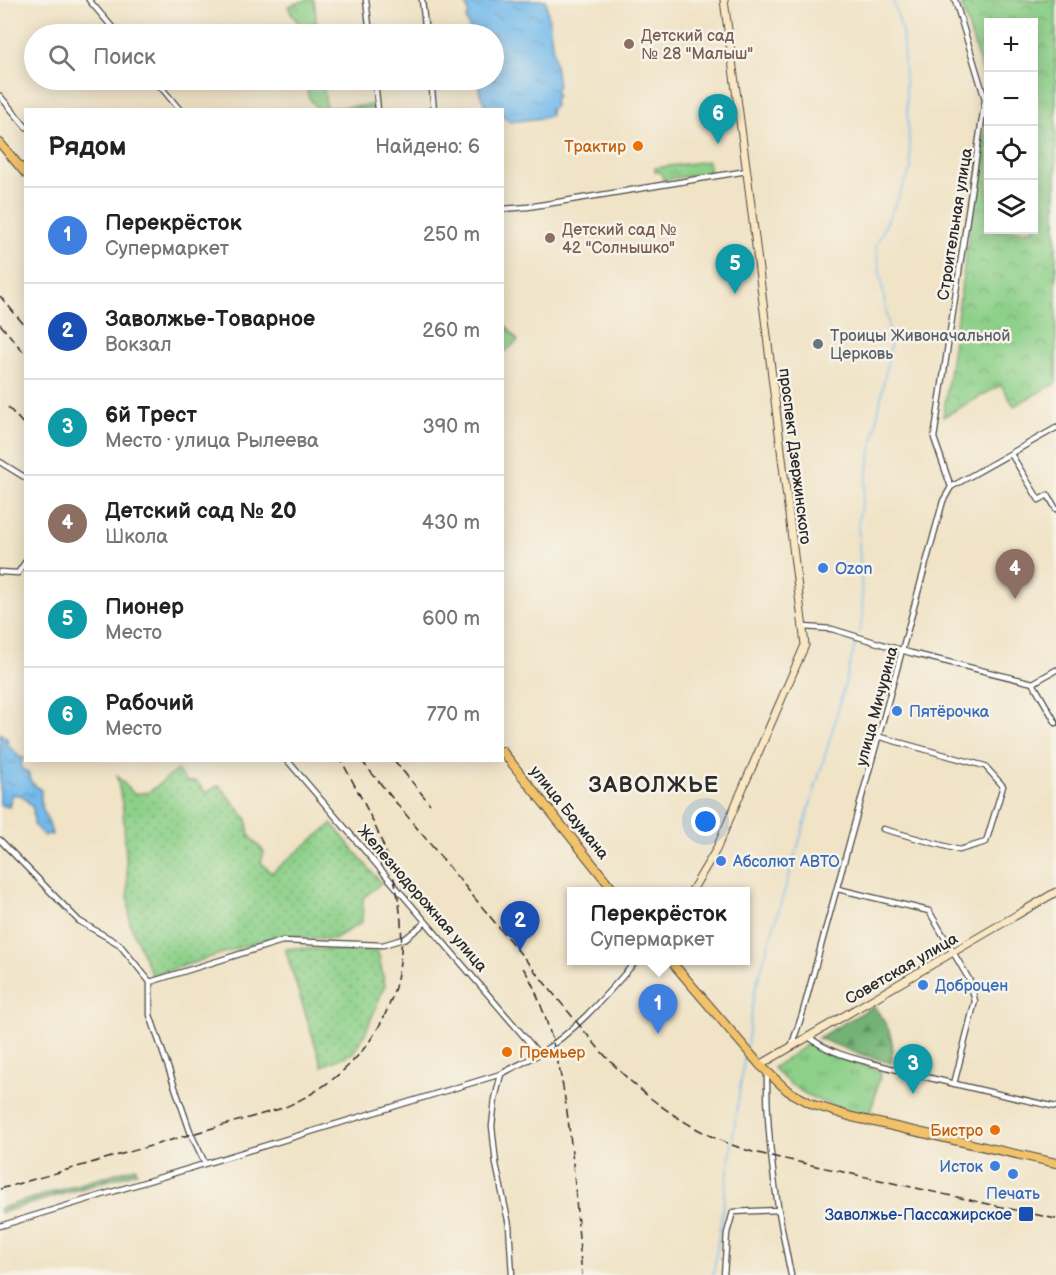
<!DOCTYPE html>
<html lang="ru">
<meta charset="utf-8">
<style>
body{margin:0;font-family:"Balsamiq Sans",sans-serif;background:#f6f6f6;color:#222}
.controls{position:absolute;right:18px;top:18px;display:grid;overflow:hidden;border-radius:0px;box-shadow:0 3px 15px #0003}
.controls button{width:54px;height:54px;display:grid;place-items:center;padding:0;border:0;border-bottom:2px solid #e0e0e0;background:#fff;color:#222;font:30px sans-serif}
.you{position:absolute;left:706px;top:822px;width:21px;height:21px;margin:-15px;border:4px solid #fff;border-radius:50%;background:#1a73e8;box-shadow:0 0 0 9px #1a73e833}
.badge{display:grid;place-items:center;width:39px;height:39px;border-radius:50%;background:#7c3aed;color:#fff;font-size:20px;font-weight:700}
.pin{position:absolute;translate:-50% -50px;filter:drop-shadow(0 2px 3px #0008)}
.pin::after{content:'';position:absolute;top:32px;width:21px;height:18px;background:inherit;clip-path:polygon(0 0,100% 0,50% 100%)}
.popup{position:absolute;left:567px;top:887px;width:183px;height:78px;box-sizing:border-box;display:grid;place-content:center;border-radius:0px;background:#fff;filter:drop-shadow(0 2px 4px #0005);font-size:20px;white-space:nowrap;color:#767676}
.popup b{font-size:22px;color:#222}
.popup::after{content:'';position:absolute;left:50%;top:100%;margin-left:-12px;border:12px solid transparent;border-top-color:#fff}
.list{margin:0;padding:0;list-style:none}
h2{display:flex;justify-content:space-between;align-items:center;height:78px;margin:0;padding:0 24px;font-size:26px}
h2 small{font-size:20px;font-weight:400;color:#767676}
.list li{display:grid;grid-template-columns:39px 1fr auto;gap:18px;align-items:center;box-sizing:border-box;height:96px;padding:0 24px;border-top:2px solid #e0e0e0}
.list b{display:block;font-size:22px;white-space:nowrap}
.list p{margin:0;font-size:20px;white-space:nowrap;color:#767676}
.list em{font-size:20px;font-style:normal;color:#767676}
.icon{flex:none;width:33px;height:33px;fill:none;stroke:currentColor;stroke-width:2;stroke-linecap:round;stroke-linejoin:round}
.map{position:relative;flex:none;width:1056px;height:1275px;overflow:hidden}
.search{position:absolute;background:#fff;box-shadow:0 3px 15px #0003;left:24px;top:24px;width:480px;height:66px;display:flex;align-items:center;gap:15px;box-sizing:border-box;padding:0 21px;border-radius:33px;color:#767676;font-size:22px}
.panel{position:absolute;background:#fff;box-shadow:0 3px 15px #0003;left:24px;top:108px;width:480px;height:654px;border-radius:0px}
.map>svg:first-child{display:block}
.grass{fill:url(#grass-tufts);stroke:#5c7e5a;stroke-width:1.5}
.forest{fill:url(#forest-firs);stroke:#4e6e50;stroke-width:1.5}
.park{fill:url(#park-crowns);stroke:#5c7e5a;stroke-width:1.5}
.garden{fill:url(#garden-dots);stroke:#5c7e5a;stroke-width:1.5}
.pitch{fill:#8dd089;stroke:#5c7e5a;stroke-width:1.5}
.water{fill:url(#water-ripples);stroke:#4f728b;stroke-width:1.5}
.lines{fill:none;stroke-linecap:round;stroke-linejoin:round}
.stream{stroke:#73baeb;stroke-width:1.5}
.street-casing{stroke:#494742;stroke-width:7}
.secondary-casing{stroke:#494742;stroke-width:9}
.primary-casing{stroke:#494742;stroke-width:10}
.street{stroke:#fff;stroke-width:4.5}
.secondary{stroke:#fae7c3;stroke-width:7}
.primary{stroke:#f2c26a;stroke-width:8}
.rail{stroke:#2b2b2b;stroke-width:1.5;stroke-dasharray:9 4.5;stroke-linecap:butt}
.education-dot{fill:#8d6e63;stroke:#f7f3e8;stroke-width:2}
.food-dot{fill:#e8710a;stroke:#f7f3e8;stroke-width:2}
.worship-dot{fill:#6b7280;stroke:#f7f3e8;stroke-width:2}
.shop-dot{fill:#3f7fe0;stroke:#f7f3e8;stroke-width:2}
.transit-dot{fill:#1a4fb4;stroke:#f7f3e8;stroke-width:2}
.labels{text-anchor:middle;stroke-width:5;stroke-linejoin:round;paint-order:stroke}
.education-label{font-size:16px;fill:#785e54;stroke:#f7f3e8;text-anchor:start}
.food-label{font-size:16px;fill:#c56008;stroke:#f7f3e8;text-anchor:end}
.street-label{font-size:16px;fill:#2b2b2b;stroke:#f7f3e8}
.worship-label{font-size:16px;fill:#5b616d;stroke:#f7f3e8;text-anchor:start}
.shop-label{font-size:16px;fill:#366cbe;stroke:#f7f3e8;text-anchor:start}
.transit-label{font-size:16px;fill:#164399;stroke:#f7f3e8;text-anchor:end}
.district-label{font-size:22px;font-weight:bold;letter-spacing:1.5px;fill:#2b2b2b;stroke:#f7f3e8}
</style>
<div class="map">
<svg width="1056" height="1275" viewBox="0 0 1056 1275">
<defs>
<pattern id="grass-tufts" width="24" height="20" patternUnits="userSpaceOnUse" patternTransform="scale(1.5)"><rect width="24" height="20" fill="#8dd089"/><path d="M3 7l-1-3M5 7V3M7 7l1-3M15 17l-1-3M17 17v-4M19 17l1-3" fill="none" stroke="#73a970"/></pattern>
<pattern id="forest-firs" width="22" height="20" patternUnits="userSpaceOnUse" patternTransform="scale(1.5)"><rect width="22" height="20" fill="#72b275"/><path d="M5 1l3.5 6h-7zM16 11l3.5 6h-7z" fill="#5e9160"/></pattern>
<pattern id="park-crowns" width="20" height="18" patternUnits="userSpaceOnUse" patternTransform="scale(1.5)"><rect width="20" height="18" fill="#8dd089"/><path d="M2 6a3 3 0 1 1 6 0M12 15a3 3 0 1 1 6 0" fill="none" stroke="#73a970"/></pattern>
<pattern id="garden-dots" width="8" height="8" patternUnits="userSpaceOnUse" patternTransform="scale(1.5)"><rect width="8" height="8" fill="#8dd089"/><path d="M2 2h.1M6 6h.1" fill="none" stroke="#73a970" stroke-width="1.8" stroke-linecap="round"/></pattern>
<pattern id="water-ripples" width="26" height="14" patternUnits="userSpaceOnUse" patternTransform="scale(1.5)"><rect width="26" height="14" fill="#73baeb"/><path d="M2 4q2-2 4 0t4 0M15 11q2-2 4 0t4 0" fill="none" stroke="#5f97bf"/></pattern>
</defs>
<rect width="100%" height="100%" fill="#f7f3e8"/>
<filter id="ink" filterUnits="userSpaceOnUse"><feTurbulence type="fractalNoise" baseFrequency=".0167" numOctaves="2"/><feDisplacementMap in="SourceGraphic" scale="12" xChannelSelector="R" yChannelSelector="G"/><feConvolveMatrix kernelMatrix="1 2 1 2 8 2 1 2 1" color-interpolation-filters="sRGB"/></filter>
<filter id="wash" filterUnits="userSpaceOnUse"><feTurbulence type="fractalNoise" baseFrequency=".008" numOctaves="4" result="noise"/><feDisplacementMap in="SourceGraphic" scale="24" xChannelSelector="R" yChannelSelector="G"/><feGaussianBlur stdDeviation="1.35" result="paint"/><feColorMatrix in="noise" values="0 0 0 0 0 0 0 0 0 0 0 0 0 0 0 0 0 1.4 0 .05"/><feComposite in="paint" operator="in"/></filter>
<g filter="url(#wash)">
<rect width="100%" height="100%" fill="#f0e3c6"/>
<path class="grass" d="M307,0h7l4,34h-13c-4,-11 -14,-17 -17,-28z
M306,80h17l3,28 48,-3 1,4h-58l-9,-13z
M708,161l2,12 -47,7 -2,-8h-6v-4z
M809,1043l37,17 35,11 -11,45c-39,-10 -69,-17 -97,-48z"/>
<path class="forest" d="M874,1006c14,21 22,30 17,57l-35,-10 -38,-15z
M136,1167l1,5 -137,41v-5z"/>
<path class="park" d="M960,0h96v383l-42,23 -13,-21 -58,32 33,-233 12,-76v122h46v-208h-46v68z"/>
<path class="garden" d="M177,770l10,12 9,-1 10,12 13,-8 28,34 2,16 15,17 -3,10 10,11 61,-49 49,59 -18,15 -1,24 -28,17 -58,-3 -124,40 -22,-52 -7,-115 -6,-33 17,18 15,-2z
M296,948l82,4 7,33 -20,49 -12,19 -31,13 -37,-117z"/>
<path class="pitch" d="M503,322l15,19 -15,12h-1z"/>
<path class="water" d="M467,0h79l12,85 -3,5 2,5 -3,5 1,6 -5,4 1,5 -8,3 -33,4 -7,-6 -1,-6 -14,-1c-7,-9 -9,-18 -11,-29h17v-46h-25l1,-4 -4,-11 3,-6 -3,-8z
M0,733l7,5 1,8 9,7v3l7,2 -3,5 2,7 5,2 3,10 10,8c-2,23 8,26 11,45l-4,-1 -4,2 -10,-11 -1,-17 -10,-12 -11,-2 -3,13 -9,-2z"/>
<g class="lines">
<path class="stream" d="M859,632l4,-16 -5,-92 33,-182 -15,-96 35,-77 -9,-138 -9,-31
M747,1046l7,-53 78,-261 24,-90
M713,1275l32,-222"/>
</g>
</g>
<g filter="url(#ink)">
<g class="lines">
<defs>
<path id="street" d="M89,0l29,34
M366,0l4,34
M422,0l4,34
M155,80l25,30
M375,80l3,30
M431,80l3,30
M0,96l26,31
M502,209l26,-2 219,-36
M1011,454l28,46 9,-5 8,14
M0,462l26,16
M951,487l-17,-49 51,-339 -30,-99
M0,572l18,1 8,-12
M804,627l28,2 79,24 122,30 23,40
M1033,683l23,-13
M880,737l105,29 18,20 -17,56 -27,8 -76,-21
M287,760l252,294
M0,840l79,81 40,23 31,38 132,-41 101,4 23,-7 20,-16
M838,889l91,22 41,70 5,20 -21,83
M150,982v33l41,119 14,29
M809,1037c23,19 57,24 85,32 54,14 108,26 162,38
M791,1047l11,-32 141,-514 8,-14 105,-59
M767,1072c-1,69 10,136 24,203
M501,1074l-6,25 -3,27 4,38 13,61 3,50
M0,1226l501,-152c13,-7 26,-13 38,-20 37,-23 69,-61 98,-94
M724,1275l3,-42 6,-21 45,-2"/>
<path id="secondary" d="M691,892l25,-42 89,-205 -57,-464 -24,-181
M760,1065l296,-173"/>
<path id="primary" d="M0,143l26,31
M502,751l113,141
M670,960l90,105 28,26 26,14 38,12 204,46"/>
</defs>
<use href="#street" class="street-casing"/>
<use href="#secondary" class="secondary-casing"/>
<use href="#primary" class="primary-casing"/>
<use href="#street" class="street"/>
<use href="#secondary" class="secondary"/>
<use href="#primary" class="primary"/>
<path class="rail" d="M0,296l26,31
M0,324l26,31
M8,407l18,20
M361,760l238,289c42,47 92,85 154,103l303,67
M394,760l36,44
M523,968c10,14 15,30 21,46 29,82 30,174 38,261
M0,1189l283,-81c101,-43 139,-135 108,-240 -11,-37 -31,-73 -50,-108"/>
</g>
</g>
<g class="education-dot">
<circle cx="629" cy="44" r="6"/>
<circle cx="550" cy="238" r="6"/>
</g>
<g class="food-dot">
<circle cx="638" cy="146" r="6"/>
<circle cx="507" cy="1052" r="6"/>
<circle cx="995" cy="1130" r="6"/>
</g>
<circle class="worship-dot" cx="818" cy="344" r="6"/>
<g class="shop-dot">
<circle cx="823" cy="568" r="6"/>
<circle cx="897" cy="711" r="6"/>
<circle cx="721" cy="861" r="6"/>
<circle cx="923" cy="985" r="6"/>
<circle cx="995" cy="1166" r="6"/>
<circle cx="1013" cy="1174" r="6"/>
</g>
<rect class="transit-dot" x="1018" y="1206" width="16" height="16" rx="3"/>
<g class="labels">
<g class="education-label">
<text x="641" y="41">Детский сад<tspan x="641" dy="18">№ 28 "Малыш"</tspan></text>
<text x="562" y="235">Детский сад №<tspan x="562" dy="18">42 "Солнышко"</tspan></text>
</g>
<g class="food-label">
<text x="626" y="152">Трактир</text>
<text x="519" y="1058" text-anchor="start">Премьер</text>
<text x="983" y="1136">Бистро</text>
</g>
<g class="street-label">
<text transform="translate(954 224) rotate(-81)" y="6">Строительная улица</text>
<text transform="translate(796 456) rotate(83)" y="6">проспект Дзержинского</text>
<text transform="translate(876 706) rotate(-75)" y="6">улица Мичурина</text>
<text transform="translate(570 812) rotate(51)" y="6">улица Баумана</text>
<text transform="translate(423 898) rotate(49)" y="6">Железнодорожная улица</text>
<text transform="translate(901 968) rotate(-30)" y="6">Советская улица</text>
</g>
<g class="worship-label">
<text x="830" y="341">Троицы Живоначальной<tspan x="830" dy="18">Церковь</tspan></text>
</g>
<g class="shop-label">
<text x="835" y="574">Ozon</text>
<text x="909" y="717">Пятёрочка</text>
<text x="733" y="867">Абсолют АВТО</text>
<text x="935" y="991">Доброцен</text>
<text x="983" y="1172" text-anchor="end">Исток</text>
<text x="1013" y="1199" text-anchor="middle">Печать</text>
</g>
<g class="transit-label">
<text x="1012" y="1220">Заволжье-Пассажирское</text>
</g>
<g class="district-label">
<text x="654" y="792">ЗАВОЛЖЬЕ</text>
</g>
</g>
</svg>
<div class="controls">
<button>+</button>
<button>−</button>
<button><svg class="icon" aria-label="locate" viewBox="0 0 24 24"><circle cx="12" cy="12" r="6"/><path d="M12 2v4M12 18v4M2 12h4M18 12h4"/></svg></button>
<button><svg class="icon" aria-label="layers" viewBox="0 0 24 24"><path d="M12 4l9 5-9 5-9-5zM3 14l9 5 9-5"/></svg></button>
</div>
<div class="you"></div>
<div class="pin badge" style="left:658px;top:1034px;background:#3f7fe0">1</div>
<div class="popup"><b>Перекрёсток</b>Супермаркет</div>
<div class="pin badge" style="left:520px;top:951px;background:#1a4fb4">2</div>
<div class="pin badge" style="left:913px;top:1094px;background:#0f9aa8">3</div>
<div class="pin badge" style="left:1015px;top:599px;background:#8d6e63">4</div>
<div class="pin badge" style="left:735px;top:294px;background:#0f9aa8">5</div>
<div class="pin badge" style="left:718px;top:144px;background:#0f9aa8">6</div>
<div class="search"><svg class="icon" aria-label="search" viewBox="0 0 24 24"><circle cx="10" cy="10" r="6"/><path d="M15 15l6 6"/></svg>Поиск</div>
<section class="panel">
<h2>Рядом<small>Найдено: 6</small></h2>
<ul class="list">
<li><span class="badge" style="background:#3f7fe0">1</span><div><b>Перекрёсток</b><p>Супермаркет</p></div><em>250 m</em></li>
<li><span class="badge" style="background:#1a4fb4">2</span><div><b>Заволжье-Товарное</b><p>Вокзал</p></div><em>260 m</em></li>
<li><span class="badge" style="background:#0f9aa8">3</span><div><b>6й Трест</b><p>Место · улица Рылеева</p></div><em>390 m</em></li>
<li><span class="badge" style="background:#8d6e63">4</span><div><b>Детский сад № 20</b><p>Школа</p></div><em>430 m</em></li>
<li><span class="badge" style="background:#0f9aa8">5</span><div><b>Пионер</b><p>Место</p></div><em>600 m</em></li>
<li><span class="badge" style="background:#0f9aa8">6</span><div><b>Рабочий</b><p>Место</p></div><em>770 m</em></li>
</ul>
</section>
</div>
